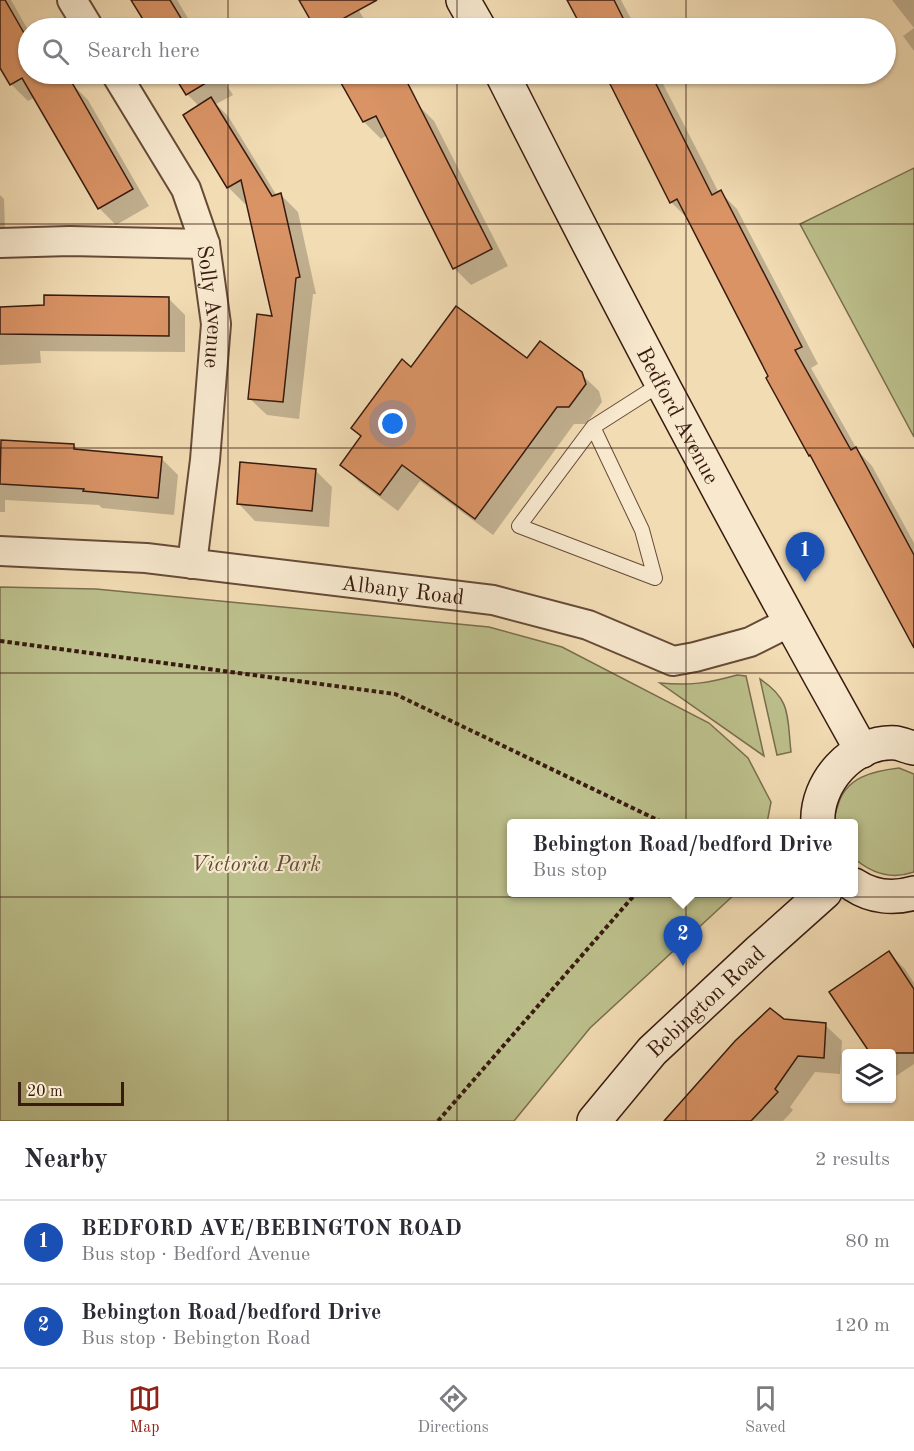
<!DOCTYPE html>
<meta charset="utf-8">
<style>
body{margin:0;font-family:"Old Standard TT",serif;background:#f2f2f3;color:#2b2b33}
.controls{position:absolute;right:18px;bottom:18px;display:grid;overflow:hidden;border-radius:6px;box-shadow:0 2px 4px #0004}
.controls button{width:54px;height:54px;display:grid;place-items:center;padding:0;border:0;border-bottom:2px solid #e1e1e2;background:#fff;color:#2b2b33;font:30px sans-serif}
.scale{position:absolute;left:18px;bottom:15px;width:106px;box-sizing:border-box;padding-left:6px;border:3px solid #381b0f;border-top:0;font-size:16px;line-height:21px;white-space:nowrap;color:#381b0f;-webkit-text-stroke:4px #f7e8ce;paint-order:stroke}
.you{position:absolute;left:393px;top:424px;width:21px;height:21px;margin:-15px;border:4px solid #fff;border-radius:50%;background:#1a73e8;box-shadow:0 0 0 9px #1a73e833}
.badge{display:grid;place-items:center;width:39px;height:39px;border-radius:50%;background:#8f2418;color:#fff;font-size:20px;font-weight:700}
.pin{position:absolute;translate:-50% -50px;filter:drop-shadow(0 2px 3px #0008)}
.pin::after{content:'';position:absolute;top:32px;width:21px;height:18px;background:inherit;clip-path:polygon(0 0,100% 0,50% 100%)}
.popup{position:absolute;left:507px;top:819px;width:351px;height:78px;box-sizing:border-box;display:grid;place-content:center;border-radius:6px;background:#fff;filter:drop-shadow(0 2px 4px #0005);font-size:20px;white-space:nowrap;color:#7c7c81}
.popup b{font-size:22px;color:#2b2b33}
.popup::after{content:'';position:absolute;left:50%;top:100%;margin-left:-12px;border:12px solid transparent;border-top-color:#fff}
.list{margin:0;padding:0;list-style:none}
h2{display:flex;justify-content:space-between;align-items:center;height:78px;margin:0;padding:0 24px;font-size:26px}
h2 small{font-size:20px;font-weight:400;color:#7c7c81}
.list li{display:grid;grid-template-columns:39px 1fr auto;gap:18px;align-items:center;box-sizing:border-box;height:84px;padding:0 24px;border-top:2px solid #e1e1e2}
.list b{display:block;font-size:22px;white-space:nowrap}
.list p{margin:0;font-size:20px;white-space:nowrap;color:#7c7c81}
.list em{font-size:20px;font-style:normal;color:#7c7c81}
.icon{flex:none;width:33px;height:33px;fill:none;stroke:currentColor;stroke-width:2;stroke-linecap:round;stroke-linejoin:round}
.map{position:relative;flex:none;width:914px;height:1121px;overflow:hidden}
.search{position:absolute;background:#fff;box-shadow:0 2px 4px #0004;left:18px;right:18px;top:18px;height:66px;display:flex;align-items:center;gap:15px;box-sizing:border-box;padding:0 21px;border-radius:33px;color:#7c7c81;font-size:22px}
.sheet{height:246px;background:#fff}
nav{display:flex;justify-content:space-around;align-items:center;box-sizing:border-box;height:84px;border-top:2px solid #e1e1e2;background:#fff;font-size:16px;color:#7c7c81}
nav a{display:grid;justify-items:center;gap:3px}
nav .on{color:#8f2418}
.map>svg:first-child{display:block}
.green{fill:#bcc08c;stroke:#7a6e4e;stroke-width:1.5}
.shadow{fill:#0003}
.building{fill:#d99365;stroke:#381b0f;stroke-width:1.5}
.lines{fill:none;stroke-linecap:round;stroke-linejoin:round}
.lane-casing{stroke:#664b38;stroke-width:16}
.street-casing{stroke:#664b38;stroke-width:32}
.secondary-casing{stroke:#381b0f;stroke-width:36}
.path{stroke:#381b0f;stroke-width:4;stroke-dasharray:4.5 3;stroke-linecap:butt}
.lane{stroke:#f7e8ce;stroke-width:14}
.street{stroke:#f7e8ce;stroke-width:28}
.secondary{stroke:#f7e8ce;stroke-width:33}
.grid{fill:none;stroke:#381b0f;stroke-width:1.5;stroke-opacity:0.55}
.labels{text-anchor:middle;stroke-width:4.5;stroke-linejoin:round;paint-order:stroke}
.street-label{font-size:22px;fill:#381b0f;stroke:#f7e8ce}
.park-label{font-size:22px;font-style:italic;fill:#604d34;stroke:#f7e8ce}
</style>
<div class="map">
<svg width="914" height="1121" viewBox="0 0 914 1121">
<rect width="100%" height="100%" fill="#f2dcb4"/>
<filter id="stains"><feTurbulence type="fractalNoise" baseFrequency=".00333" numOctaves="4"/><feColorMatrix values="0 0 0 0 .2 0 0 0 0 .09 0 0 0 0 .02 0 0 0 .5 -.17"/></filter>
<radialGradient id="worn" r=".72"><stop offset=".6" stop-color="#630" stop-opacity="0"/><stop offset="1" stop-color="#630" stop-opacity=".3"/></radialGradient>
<path class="green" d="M914,168v269l-114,-213z
M0,587l96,2 393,38 73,20 147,76 39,35 23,44 -4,21 -255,1v68l224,1 -146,135 -76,93h-514z
M737,675l9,1 18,80 -104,-73c29,3 49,0 77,-8z
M760,679c32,21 27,38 31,73l-14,3z
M899,768l15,6v98c-23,8 -42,2 -60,-14v-34l-19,-1c-2,-6 1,-11 3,-18 8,-28 35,-34 61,-37z"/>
<path class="shadow" d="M0,0h11l17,30v44h26l5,9 -31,18 -17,-17 -11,-19z
M133,0h44l17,28h-46l-4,-6 2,-1z
M301,0h52l16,28h-52z
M568,0h53l15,28h-53z
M892,0h22v51l-11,-15 11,-8z
M175,74h45l13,21 -17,9 12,12 49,80 4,-1 17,17 18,82h-3l-14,125 -32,-4 -18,-17 25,-80 -26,-115 -3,1 -17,-17 -29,-81 -12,-12z
M338,74h56l19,32 4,-2 17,17 74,145 -37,19 -17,-17 -67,-133 -6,4 -17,-17z
M606,74h52l61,119 1,-1 17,17 81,155 -7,4 47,83 14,15 42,77v91l-144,-257 -82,-158 -17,-17z
M71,83l17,17 61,106 -33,19 -17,-17 -61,-106z
M0,195l4,4 1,31h-5z
M168,298l17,17v37l-145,-1 1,12 -41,2v-57z
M528,360l53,14 18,17 3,11 -16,22h-12l-81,111 -73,-54 -22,30 -39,-29 -17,-17 70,-96z
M74,445l6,6 81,7 17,17 -4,40 -72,-7 -3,-3 -94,-5v12h-5v-59z
M315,470l17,17 -3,40 -74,-6 -17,-18z
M889,953l16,16 9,14v81l-21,14 -1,-24h-21l-40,-61z
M783,1021l42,4 17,16 -2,33 -25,-2 -25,35 3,3 -10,11h-116z"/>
<path class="building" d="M0,0h5l23,40v34h39l66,115 -35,20 -76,-131 -12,7 -10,-17z
M131,0h39l17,28h-41l-4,-6 2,-1z
M299,0h78l-51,28h-11z
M567,0h47l14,28h-46z
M173,74h41l2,3 -30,18z
M336,74h67l89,175 -39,20 -77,-153 -13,6z
M605,74h46l61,121 9,-5 81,157 -7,3 56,100 5,-3 58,108v93l-104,-193 -1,1 -43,-78 2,-2 -91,-177 -7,4z
M211,97l61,99 9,-3 19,84 -4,1 -13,124 -35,-3 9,-85 15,2 -31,-136 -14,8 -44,-73z
M44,295l125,2v39l-169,-2v-27l44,-2z
M456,306l71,52 13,-17 42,31 4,12 -17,23h-12l-82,112 -73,-54 -22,30 -40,-30 21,-29 -10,-8 51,-69 9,8z
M1,440l73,4v5l88,8 -4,41 -75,-7 1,-2 -84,-5z
M240,462l76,7 -4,42 -75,-7z
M889,951l25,38v64h-44l-41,-61z
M770,1008l14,11 42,4 -2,35 -26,-2 -23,33 3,3 -27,29h-87l71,-80z"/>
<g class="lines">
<defs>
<path id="lane" d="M593,427l49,103 13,48 -136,-52 74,-99 69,-44"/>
<g id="street">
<path d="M72,0l17,28"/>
<path id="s1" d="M116,74l70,115 19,55 11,80 -11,136 -13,104"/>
<path d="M0,243l70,-2 135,3"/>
<path id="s2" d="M0,551l146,7 347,42 95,25 85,36 22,-4 55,-15 40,-20"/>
</g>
<g id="secondary">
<path d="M463,0l16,28"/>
<path id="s3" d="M502,74c115,228 235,454 360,677"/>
<path d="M818,824c-3,-41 35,-84 78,-81 6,1 12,4 18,5"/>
<path d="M854,885c18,12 40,14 60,8"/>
<path id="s4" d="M594,1121l58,-70 107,-100 66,-59"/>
</g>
</defs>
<use href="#lane" class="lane-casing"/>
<use href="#street" class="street-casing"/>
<use href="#secondary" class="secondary-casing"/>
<path class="path" d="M0,641l395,53 271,130
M438,1121l199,-229"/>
<use href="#lane" class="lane"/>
<use href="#street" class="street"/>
<use href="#secondary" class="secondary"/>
</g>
<path class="grid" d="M228,0v28M457,0v28M686,0v28M228,74v1047M457,74v1047M686,74v1047M0,224h914M0,448h914M0,673h914M0,897h914"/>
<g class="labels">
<g class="street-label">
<text dy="8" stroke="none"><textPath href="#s1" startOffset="256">Solly Avenue</textPath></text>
<text dy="8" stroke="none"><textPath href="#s3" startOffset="384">Bedford Avenue</textPath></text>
<text dy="8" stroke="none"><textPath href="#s2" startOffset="405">Albany Road</textPath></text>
<text dy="8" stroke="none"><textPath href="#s4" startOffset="164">Bebington Road</textPath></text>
</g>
<g class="park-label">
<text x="256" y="871">Victoria Park</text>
</g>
</g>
<rect width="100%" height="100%" filter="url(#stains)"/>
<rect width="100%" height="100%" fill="url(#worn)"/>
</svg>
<div class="controls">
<button><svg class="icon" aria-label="layers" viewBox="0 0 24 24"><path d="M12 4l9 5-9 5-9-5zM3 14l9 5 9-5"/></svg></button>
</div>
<div class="scale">20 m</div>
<div class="you"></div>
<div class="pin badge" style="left:805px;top:582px;background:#1a4fb4">1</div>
<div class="pin badge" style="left:683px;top:966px;background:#1a4fb4">2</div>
<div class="popup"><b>Bebington Road/bedford Drive</b>Bus stop</div>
<div class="search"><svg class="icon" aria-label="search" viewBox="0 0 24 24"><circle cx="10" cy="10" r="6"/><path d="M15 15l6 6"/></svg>Search here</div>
</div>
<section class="sheet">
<h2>Nearby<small>2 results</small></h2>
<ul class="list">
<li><span class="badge" style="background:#1a4fb4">1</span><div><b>BEDFORD AVE/BEBINGTON ROAD</b><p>Bus stop · Bedford Avenue</p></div><em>80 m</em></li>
<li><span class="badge" style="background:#1a4fb4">2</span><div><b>Bebington Road/bedford Drive</b><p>Bus stop · Bebington Road</p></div><em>120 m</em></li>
</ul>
</section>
<nav>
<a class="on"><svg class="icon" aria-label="map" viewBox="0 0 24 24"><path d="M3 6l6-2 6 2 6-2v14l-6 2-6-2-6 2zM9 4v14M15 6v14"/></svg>Map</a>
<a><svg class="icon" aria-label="directions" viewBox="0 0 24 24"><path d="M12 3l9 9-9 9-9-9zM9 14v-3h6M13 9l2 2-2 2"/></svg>Directions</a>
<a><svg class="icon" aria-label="saved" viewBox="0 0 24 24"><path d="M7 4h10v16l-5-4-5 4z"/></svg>Saved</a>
</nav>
